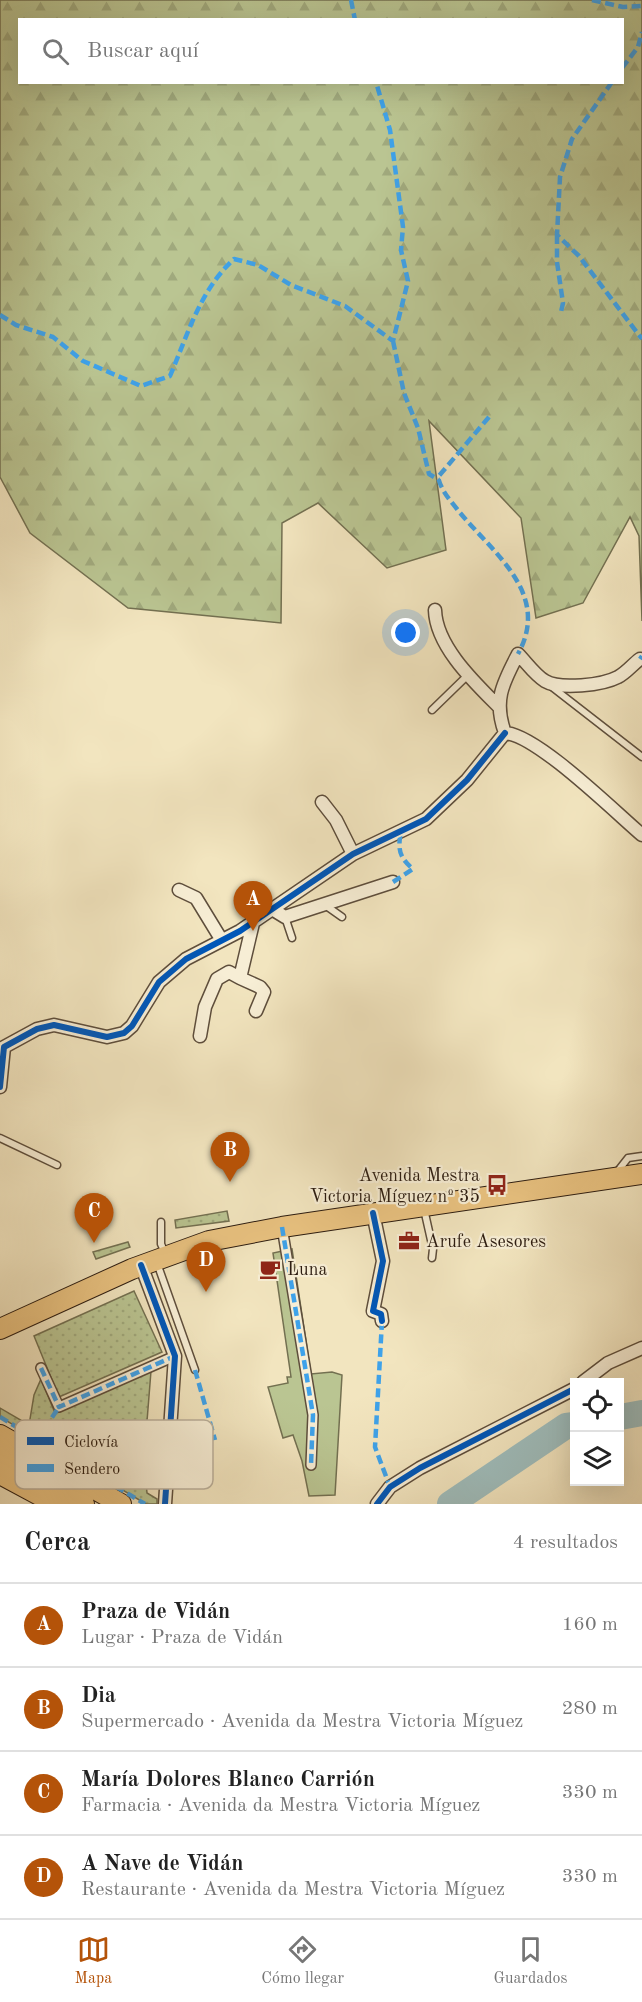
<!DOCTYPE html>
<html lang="es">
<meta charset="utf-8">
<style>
body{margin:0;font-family:"Old Standard TT",serif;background:#f6f6f6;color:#222}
.controls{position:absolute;right:18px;bottom:18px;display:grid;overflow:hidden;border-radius:0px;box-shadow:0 6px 24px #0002}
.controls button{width:54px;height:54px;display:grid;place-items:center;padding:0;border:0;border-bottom:2px solid #e0e0e0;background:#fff;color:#222;font:30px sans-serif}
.you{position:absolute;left:406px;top:633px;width:21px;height:21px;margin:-15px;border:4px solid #fff;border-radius:50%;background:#1a73e8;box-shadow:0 0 0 9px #1a73e833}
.badge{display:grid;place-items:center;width:39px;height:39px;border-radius:50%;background:#b45309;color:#fff;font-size:20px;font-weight:700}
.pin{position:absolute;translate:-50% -50px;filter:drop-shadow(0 2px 3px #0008)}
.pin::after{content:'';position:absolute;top:32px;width:21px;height:18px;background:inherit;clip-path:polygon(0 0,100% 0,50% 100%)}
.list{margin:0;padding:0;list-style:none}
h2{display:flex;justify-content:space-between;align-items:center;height:78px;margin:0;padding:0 24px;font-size:26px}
h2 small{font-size:20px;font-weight:400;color:#767676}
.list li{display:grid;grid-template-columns:39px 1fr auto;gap:18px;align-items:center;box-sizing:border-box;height:84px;padding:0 24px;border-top:2px solid #e0e0e0}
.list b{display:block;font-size:22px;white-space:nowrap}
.list p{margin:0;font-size:20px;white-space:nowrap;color:#767676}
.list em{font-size:20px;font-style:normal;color:#767676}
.icon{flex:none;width:33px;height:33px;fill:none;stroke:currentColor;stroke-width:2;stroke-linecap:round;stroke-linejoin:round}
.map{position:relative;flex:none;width:642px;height:1504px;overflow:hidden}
.search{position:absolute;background:#fff;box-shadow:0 6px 24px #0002;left:18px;right:18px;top:18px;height:66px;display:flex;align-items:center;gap:15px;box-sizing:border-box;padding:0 21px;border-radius:0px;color:#767676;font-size:22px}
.sheet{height:414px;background:#fff}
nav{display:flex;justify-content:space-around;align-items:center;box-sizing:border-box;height:84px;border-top:2px solid #e0e0e0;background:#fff;font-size:16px;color:#767676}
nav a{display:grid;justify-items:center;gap:3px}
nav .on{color:#b45309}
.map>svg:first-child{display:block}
.grass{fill:url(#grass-dots);stroke:#737051;stroke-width:1.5}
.forest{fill:url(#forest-firs);stroke:#737051;stroke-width:1.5;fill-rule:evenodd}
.park{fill:#bac592;stroke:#737051;stroke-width:1.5}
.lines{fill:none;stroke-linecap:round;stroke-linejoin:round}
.river{stroke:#9fbdbc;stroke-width:26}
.service-casing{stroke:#5e4e3c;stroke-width:9}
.pedestrian-casing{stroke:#5e4e3c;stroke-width:12}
.minor-casing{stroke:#5e4e3c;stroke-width:15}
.primary-casing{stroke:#2c1c10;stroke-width:22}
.service{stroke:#f7eed5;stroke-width:6}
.pedestrian{stroke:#f7eed5;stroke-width:9}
.minor{stroke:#f7eed5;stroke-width:12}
.primary{stroke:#e9c280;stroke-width:20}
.quiet{stroke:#3ea2ea;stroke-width:4.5;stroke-dasharray:9 4.5;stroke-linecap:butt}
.cycleway-casing{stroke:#f7eed5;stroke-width:10}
.cycleway{stroke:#0057b8;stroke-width:6}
.labels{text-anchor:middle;stroke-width:4.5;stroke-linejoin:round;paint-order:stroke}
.poi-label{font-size:18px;fill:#2c1c10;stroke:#f7eed5;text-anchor:start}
.key{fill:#f7eed5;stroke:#baaf9a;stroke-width:1.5}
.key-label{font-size:16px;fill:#2c1c10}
</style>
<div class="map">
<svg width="642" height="1504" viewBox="0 0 642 1504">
<defs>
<pattern id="grass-dots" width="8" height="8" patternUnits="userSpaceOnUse" patternTransform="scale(1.5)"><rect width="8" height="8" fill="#bac592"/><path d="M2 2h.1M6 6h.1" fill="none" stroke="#a0a97d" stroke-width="1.8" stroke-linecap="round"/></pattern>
<pattern id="forest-firs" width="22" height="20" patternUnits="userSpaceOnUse" patternTransform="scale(1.5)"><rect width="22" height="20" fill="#bac592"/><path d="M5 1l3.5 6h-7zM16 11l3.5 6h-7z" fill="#a0a97d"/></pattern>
</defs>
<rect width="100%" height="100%" fill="#f2e5bf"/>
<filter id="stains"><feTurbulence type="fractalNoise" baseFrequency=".00333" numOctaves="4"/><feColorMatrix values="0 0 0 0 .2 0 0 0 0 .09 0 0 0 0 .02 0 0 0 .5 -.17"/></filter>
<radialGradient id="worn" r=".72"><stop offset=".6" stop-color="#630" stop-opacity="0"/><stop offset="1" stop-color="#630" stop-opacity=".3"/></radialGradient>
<path class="grass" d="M227,1211l2,10 -53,7 -1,-8z
M128,1242l2,5 -34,12 -3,-7z
M134,1291l28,61 -103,45 -25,-61z
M151,1371l-7,88 3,34 10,6v5h-11l-146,-87v-9l29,17 5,-30 7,-16 14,34z"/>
<path class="forest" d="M0,0h642v621l-3,-85 -9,-19 -47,86 -47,15 -15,-100 -92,-97 17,129 -59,18 -69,-65 -36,20 -1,100 -153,-15 -98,-75 -30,-56zM20,20h602v62h-602z"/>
<path class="park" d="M292,1249l19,125 21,-2 10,3 -7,120 -26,1 -7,-35 -9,-26 -10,3 -15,-51 20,-4 -1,-6h4l-18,-124z"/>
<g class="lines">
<path class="river" d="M620,1417l22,-4
M450,1504l116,-78 8,-1"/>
<defs>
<path id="service" d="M552,687l90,70
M432,710l36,-35
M325,905l17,12
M285,917l7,21
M0,1138l57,27
M617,1172l11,-14 14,-2
M424,1209l9,40 -1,9
M161,1222v22l5,11
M157,1263l38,107"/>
<path id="pedestrian" d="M282,1227l31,188 -2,50
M41,1368l18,39 116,-51"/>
<path id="minor" d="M435,610c1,36 39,72 63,96
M505,733c-12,-33 -2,-50 13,-79 8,8 17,21 27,27 15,9 58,4 73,-4 8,-4 15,-13 22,-18
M505,733c31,1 110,79 137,102
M322,802l14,18 17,34
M179,890l17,8 25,41
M272,909l13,8 108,-35
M240,978l20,9 4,5 -8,19
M200,1036l5,-29 12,-28 12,-7 11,6 13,-55
M0,1087l4,-40 33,-18 17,-4 53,12 17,-4 8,-7 27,-44 27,-23 54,-28 113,-77 73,-35 41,-39 38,-47
M373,1213l10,48 -10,50 8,3 1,7
M141,1265l34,91 -10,148
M583,1382l25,-19 34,-15
M377,1504l13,-17 30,-19 154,-79"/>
<path id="primary" d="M0,1329l132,-60 77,-28 73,-14 360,-53
M0,1435l121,69
M0,1455l84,49
M0,1474l56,30"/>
</defs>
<use href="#service" class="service-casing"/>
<use href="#pedestrian" class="pedestrian-casing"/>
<use href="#minor" class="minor-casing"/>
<use href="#primary" class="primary-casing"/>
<use href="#service" class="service"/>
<use href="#pedestrian" class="pedestrian"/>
<use href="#minor" class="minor"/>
<use href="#primary" class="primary"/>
<path class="quiet" d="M351,0l4,20
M592,0l31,7 19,-1
M622,68l16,-21 4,-15
M612,82l-40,57 -12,38 -3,58 22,21 63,83
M557,235v27l6,41 -2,9
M0,315l16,10 37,12 30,24 58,25 29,-10c18,-42 30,-86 64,-117l24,6 33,20 54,21 48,35 15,-60 -7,-31 2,-23 -13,-97 -14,-48
M393,341l11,52 14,35 11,46 10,6
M489,417l-51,60c3,13 11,22 19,32 34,43 95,83 61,145
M640,659l2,-3
M393,882l20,-13c-15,-13 -15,-20 -12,-39
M282,1227l31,188 -2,50
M382,1321l-7,126 15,40
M41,1368l18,39 116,-51
M195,1370l20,70
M0,1417l145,87
M37,1440l22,-33"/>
<defs>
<path id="cycleway" d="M0,1087l4,-40 33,-18 17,-4 53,12 17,-4 8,-7 27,-44 27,-23 54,-28 113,-77 73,-35 41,-39 38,-47
M373,1213l10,48 -10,50 8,3 1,7
M141,1265l34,91 -10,148
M377,1504l13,-17 30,-19 154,-79"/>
</defs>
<use href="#cycleway" class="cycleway-casing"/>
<use href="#cycleway" class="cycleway"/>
</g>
<defs>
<symbol id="bus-bare" viewBox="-9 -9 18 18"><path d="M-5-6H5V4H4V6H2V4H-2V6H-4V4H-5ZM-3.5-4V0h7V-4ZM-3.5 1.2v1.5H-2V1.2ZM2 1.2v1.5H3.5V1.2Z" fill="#8f2418" stroke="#f7eed5" stroke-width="2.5" paint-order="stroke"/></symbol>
<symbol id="office-bare" viewBox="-9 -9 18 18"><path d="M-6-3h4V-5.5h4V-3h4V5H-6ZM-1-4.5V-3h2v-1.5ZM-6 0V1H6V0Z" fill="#8f2418" stroke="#f7eed5" stroke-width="2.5" paint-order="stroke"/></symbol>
<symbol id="cafe-bare" viewBox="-9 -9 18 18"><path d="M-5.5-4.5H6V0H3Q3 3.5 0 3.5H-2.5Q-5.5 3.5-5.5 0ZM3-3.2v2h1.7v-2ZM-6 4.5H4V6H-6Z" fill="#8f2418" stroke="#f7eed5" stroke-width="2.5" paint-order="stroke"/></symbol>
</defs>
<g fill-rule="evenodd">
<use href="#bus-bare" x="482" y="1170" width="30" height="30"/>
<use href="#office-bare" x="394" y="1226" width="30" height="30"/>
<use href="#cafe-bare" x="255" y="1254" width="30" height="30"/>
</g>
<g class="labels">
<g class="poi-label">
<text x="480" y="1181" text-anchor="end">Avenida Mestra<tspan x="480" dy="21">Victoria Míguez nº 35</tspan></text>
<text x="426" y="1247">Arufe Asesores</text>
<text x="287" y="1275">Luna</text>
</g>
</g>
<rect x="15" y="1420" width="198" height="69" rx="9" class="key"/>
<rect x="27" y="1437" width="27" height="8" fill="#0057b8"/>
<rect x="27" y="1464" width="27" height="8" fill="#3ea2ea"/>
<g class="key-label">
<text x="64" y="1447">Ciclovía</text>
<text x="64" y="1474">Sendero</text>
</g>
<rect width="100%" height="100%" filter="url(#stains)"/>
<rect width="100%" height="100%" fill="url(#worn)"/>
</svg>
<div class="controls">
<button><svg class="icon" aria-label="locate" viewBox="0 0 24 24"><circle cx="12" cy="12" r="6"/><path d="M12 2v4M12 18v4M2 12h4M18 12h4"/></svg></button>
<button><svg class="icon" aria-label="layers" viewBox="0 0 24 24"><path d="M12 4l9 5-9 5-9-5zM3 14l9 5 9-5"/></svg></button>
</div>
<div class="you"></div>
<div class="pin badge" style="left:253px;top:931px">A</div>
<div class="pin badge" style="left:230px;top:1182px">B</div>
<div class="pin badge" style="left:94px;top:1243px">C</div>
<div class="pin badge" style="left:206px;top:1292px">D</div>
<div class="search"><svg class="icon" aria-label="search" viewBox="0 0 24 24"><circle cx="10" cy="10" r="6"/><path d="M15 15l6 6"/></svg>Buscar aquí</div>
</div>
<section class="sheet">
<h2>Cerca<small>4 resultados</small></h2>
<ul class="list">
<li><span class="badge">A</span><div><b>Praza de Vidán</b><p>Lugar · Praza de Vidán</p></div><em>160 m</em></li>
<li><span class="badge">B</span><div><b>Dia</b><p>Supermercado · Avenida da Mestra Victoria Míguez</p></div><em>280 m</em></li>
<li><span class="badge">C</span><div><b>María Dolores Blanco Carrión</b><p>Farmacia · Avenida da Mestra Victoria Míguez</p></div><em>330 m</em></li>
<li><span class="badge">D</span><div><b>A Nave de Vidán</b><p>Restaurante · Avenida da Mestra Victoria Míguez</p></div><em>330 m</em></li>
</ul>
</section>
<nav>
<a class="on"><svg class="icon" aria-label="map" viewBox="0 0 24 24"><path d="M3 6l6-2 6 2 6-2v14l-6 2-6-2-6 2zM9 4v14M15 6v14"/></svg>Mapa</a>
<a><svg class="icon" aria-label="directions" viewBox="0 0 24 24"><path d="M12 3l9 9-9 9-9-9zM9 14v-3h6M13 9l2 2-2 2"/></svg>Cómo llegar</a>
<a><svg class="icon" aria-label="saved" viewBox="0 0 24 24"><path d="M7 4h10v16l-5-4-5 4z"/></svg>Guardados</a>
</nav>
